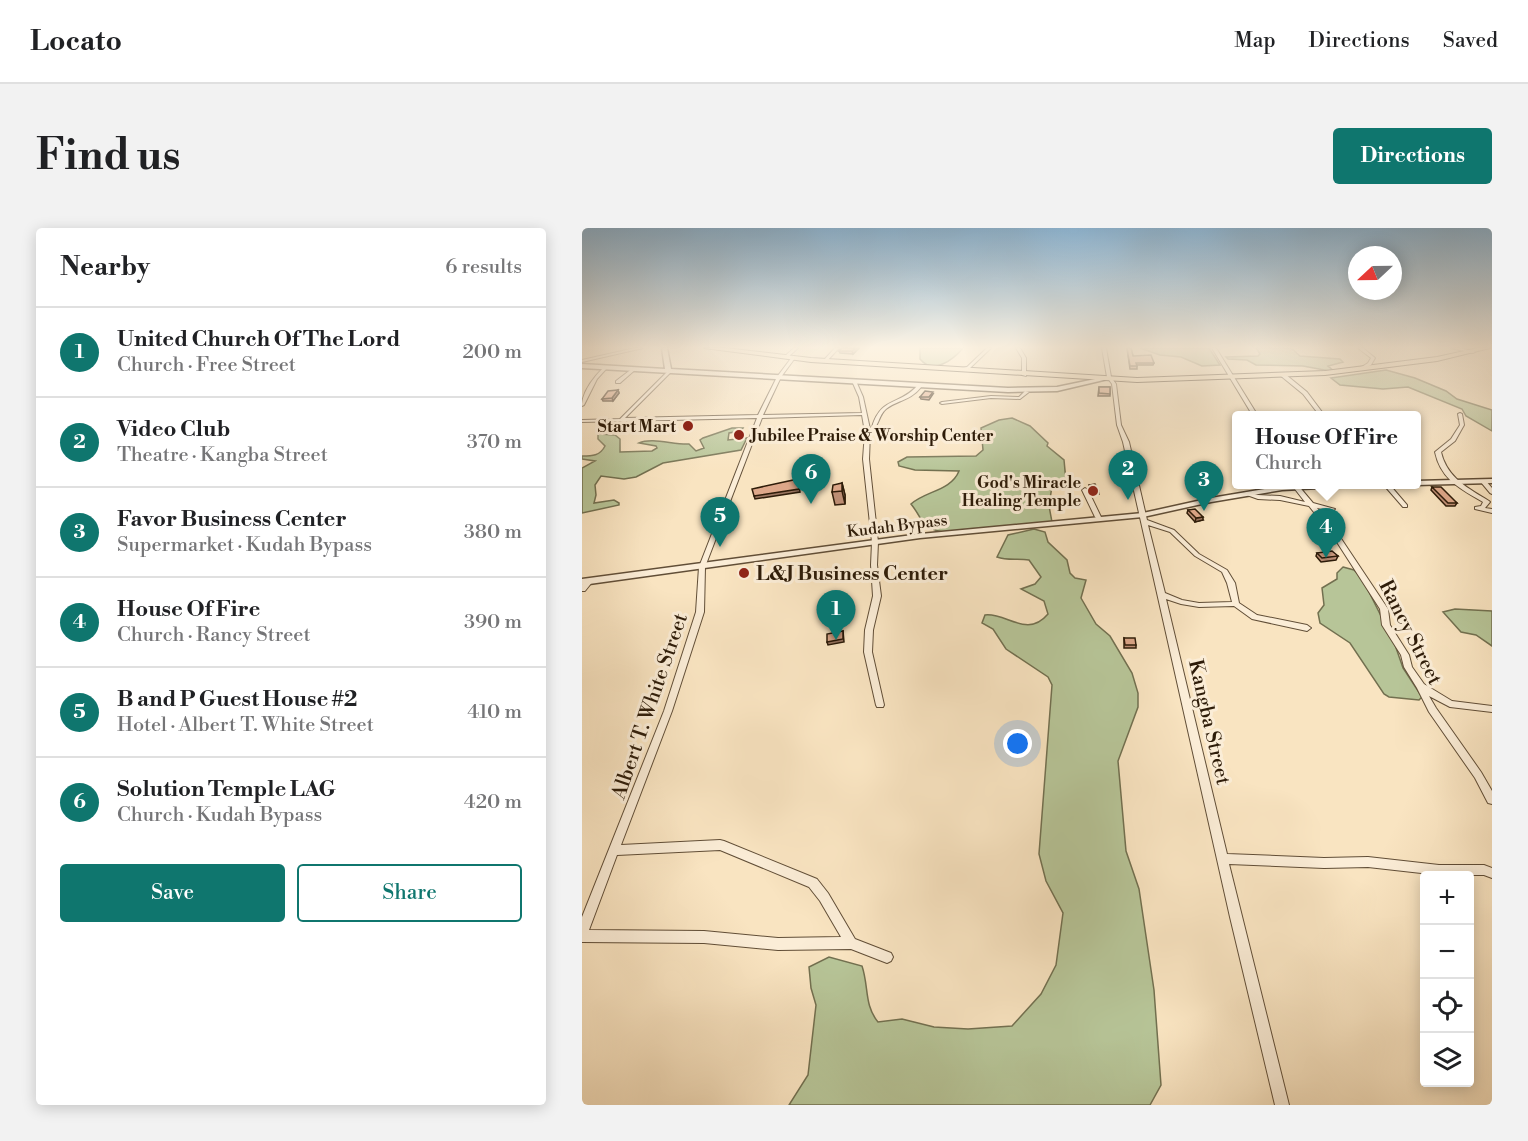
<!DOCTYPE html>
<meta charset="utf-8">
<style>
body{margin:0;font-family:"Libre Bodoni",serif;background:#f2f2f2;color:#202124}
.controls{position:absolute;right:18px;bottom:18px;display:grid;overflow:hidden;border-radius:6px;box-shadow:0 3px 15px #0003}
.controls button{width:54px;height:54px;display:grid;place-items:center;padding:0;border:0;border-bottom:2px solid #e0e0e0;background:#fff;color:#202124;font:30px sans-serif}
.compass{position:absolute;left:766px;top:18px;width:54px;height:54px;border-radius:50%;background:#fff;box-shadow:0 3px 15px #0003;rotate:248deg}
.you{position:absolute;left:436px;top:516px;width:21px;height:21px;margin:-15px;border:4px solid #fff;border-radius:50%;background:#1a73e8;box-shadow:0 0 0 9px #1a73e833}
.badge{display:grid;place-items:center;width:39px;height:39px;border-radius:50%;background:#0f766e;color:#fff;font-size:20px;font-weight:700}
.pin{position:absolute;translate:-50% -50px;filter:drop-shadow(0 2px 3px #0008)}
.pin::after{content:'';position:absolute;top:32px;width:21px;height:18px;background:inherit;clip-path:polygon(0 0,100% 0,50% 100%)}
.popup{position:absolute;left:650px;top:183px;width:189px;height:78px;box-sizing:border-box;display:grid;place-content:center;border-radius:6px;background:#fff;filter:drop-shadow(0 2px 4px #0005);font-size:20px;white-space:nowrap;color:#757577}
.popup b{font-size:22px;color:#202124}
.popup::after{content:'';position:absolute;left:50%;top:100%;margin-left:-12px;border:12px solid transparent;border-top-color:#fff}
.list{margin:0;padding:0;list-style:none}
h2{display:flex;justify-content:space-between;align-items:center;height:78px;margin:0;padding:0 24px;font-size:26px}
h2 small{font-size:20px;font-weight:400;color:#757577}
.list li{display:grid;grid-template-columns:39px 1fr auto;gap:18px;align-items:center;box-sizing:border-box;height:90px;padding:0 24px;border-top:2px solid #e0e0e0}
.list b{display:block;font-size:22px;white-space:nowrap}
.list p{margin:0;font-size:20px;white-space:nowrap;color:#757577}
.list em{font-size:20px;font-style:normal;color:#757577}
.actions{display:flex;gap:12px;padding:18px 24px}
.actions a{flex:1;padding:14px 0;border:2px solid #0f766e;border-radius:6px;text-align:center;font-size:21px;color:#0f766e}
.actions .main{background:#0f766e;color:#fff}
.icon{flex:none;width:33px;height:33px;fill:none;stroke:currentColor;stroke-width:2;stroke-linecap:round;stroke-linejoin:round}
.map{position:relative;flex:none;width:910px;height:877px;overflow:hidden;border-radius:6px}
header{display:flex;align-items:center;gap:36px;box-sizing:border-box;height:84px;padding:0 30px;background:#fff;border-bottom:2px solid #e0e0e0}
header strong{font-size:28px}
nav{display:flex;gap:33px;margin-inline-start:auto;font-size:21px}
.intro{display:flex;align-items:center;justify-content:space-between;box-sizing:border-box;height:144px;padding:0 36px}
h1{margin:0;font-size:42px}
.button{padding:15px 27px;border-radius:6px;background:#0f766e;color:#fff;font-size:21px;font-weight:700}
main{display:flex;gap:36px;padding:0 36px}
aside{flex:1;background:#fff;border-radius:6px;box-shadow:0 3px 15px #0003}
.map>svg:first-child{display:block}
.green{fill:#b7c598;stroke:#727050;stroke-width:1.5}
.lines{fill:none;stroke-linecap:round;stroke-linejoin:round}
.minor-casing{stroke:#614e37;stroke-width:2}
.tertiary-casing{stroke:#614e37;stroke-width:3}
.trunk-casing{stroke:#2e1c09;stroke-width:2}
.minor{fill:#fbedd7;fill-rule:evenodd}
.tertiary{fill:#fbedd7;fill-rule:evenodd}
.trunk{fill:#f9e4c1;fill-rule:evenodd}
.wall{fill:#bf9077;stroke:#2e1c09;stroke-width:1.5}
.shaded-wall{fill:#9b7661;stroke:#2e1c09;stroke-width:1.5}
.building{fill:#dea88a;stroke:#2e1c09;stroke-width:1.5}
.poi-dot{fill:#8f2418;stroke:#fbedd7;stroke-width:2}
.labels{text-anchor:middle;stroke-width:6;stroke-linejoin:round;paint-order:stroke}
.far-poi-label{font-size:16px;font-weight:bold;fill:#2e1c09;stroke:#fbedd7;text-anchor:end}
.far-street-label{font-size:16px;fill:#2e1c09;stroke:#fbedd7}
.poi-label{font-size:20px;font-weight:bold;fill:#2e1c09;stroke:#fbedd7;text-anchor:start}
.street-label{font-size:20px;fill:#2e1c09;stroke:#fbedd7}
</style>
<header>
<strong>Locato</strong>
<nav><a>Map</a><a>Directions</a><a>Saved</a></nav>
</header>
<div class="intro"><h1>Find us</h1><a class="button">Directions</a></div>
<main>
<aside>
<h2>Nearby<small>6 results</small></h2>
<ul class="list">
<li><span class="badge">1</span><div><b>United Church Of The Lord</b><p>Church · Free Street</p></div><em>200 m</em></li>
<li><span class="badge">2</span><div><b>Video Club</b><p>Theatre · Kangba Street</p></div><em>370 m</em></li>
<li><span class="badge">3</span><div><b>Favor Business Center</b><p>Supermarket · Kudah Bypass</p></div><em>380 m</em></li>
<li><span class="badge">4</span><div><b>House Of Fire</b><p>Church · Rancy Street</p></div><em>390 m</em></li>
<li><span class="badge">5</span><div><b>B and P Guest House #2</b><p>Hotel · Albert T. White Street</p></div><em>410 m</em></li>
<li><span class="badge">6</span><div><b>Solution Temple LAG</b><p>Church · Kudah Bypass</p></div><em>420 m</em></li>
</ul>
<div class="actions"><a class="main">Save</a><a>Share</a></div>
</aside>
<div class="map">
<svg width="910" height="877" viewBox="0 0 910 877">
<rect width="100%" height="100%" fill="#f9e4c1"/>
<filter id="stains"><feTurbulence type="fractalNoise" baseFrequency=".00333" numOctaves="4"/><feColorMatrix values="0 0 0 0 .2 0 0 0 0 .09 0 0 0 0 .02 0 0 0 .5 -.17"/></filter>
<radialGradient id="worn" r=".72"><stop offset=".6" stop-color="#630" stop-opacity="0"/><stop offset="1" stop-color="#630" stop-opacity=".3"/></radialGradient>
<path class="green" d="M381,120c-10,12 -30,27 -43,11v-11z
M558,120h69l11,17 -18,1 -21,-9 -21,-2z
M674,120h35l9,8 40,3 3,3 -15,4 7,6 -32,-6 -47,-1 -9,-5 -19,-1 -2,-2 32,-1 2,-2z
M804,142l29,8 31,13 11,8 35,11v21l-26,-15 -4,-7 -54,-22 -25,2 -43,-4 -9,-7z
M430,190l18,8 18,17 -1,3 17,14 2,21 -2,3 -12,2 -3,20 3,16 -105,11c-28,-5 -21,-10 -36,-29 14,-13 40,-13 48,-33l-44,-1 -16,-4 -1,-4 9,-5 69,-1 7,-6 -2,-22 18,-8z
M150,200h11l-2,3 -12,2 -1,7 19,-2 -6,12 -78,13 -27,14 -12,2 -23,-3 -6,9 1,10 -2,8 20,-3 5,3v2l-37,8v-45l13,-7 -13,-2v-3c10,0 18,0 23,-10l-7,-7v-5l17,1 5,4v13l32,-1 5,-3 -1,-2 -17,-3c13,-6 35,2 50,1l7,7 8,-3 -4,-8 3,-2z
M452,301l11,3 3,10 19,18 3,13 5,5 11,2 -5,18 15,26 14,12 22,37 6,20v14l-20,54 8,90 13,38 15,101 7,95 -11,20h-361l19,-30 8,-70 -5,-17 -2,-21 20,-10 33,9c7,21 2,39 16,56l24,-3 32,8 34,2 44,-3 29,-32 15,-29 7,-52 -17,-32 -7,-27 13,-169 -4,-8 -42,-28 -13,-20 -11,-6 3,-8c21,-3 42,24 63,-1l-4,-13 -23,-12 14,-5 6,-7 -12,-17c-11,-2 -21,1 -32,-3l11,-22z
M761,339l11,3 8,8 32,64 9,26 19,29 -3,3 -30,-3 -5,-3 -34,-51 -30,-20 -2,-10 6,-8 -2,-17 15,-9v-6z
M873,381l37,2v35l-16,-11 -15,-3 -18,-20z"/>
<g class="lines">
<defs>
<path id="minor" d="M53,120h8l-61,14v-2z
M212,120h4l-11,10h-2v-2z
M253,120h4l-13,14h-2v-2z
M405,120h4l-22,21 -10,2v-2l8,-2z
M434,120h4l6,10v18l-4,-1v-17z
M520,120h4l5,29 5,7 5,41 8,17 18,78 27,10 25,24 28,16 8,13 4,20 18,12 50,10 4,3 -4,3 -55,-12 -18,-13 -35,1 -18,-3 -15,-5 61,255 97,4 44,-1 71,8h45l8,3v10l-8,-3h-45l-71,-8 -44,1 -95,-4 60,241h-14l-45,-188 -107,-475 -6,-17 -5,-41 -5,-7zM566,297l22,7 25,24 27,16 5,11 5,19 -33,1 -17,-3 -17,-7z
M630,120h4l42,68h-5z
M776,120h5l12,10 -4,7 -10,5 -1,-2 8,-5 3,-5z
M869,120h9l15,4 -2,1z
M210,129l3,1 -14,19 -18,38 99,-2 -3,-16 -7,-16 2,-1 2,1 7,16 7,32 2,-2c9,-31 28,-21 46,-42l4,1c-13,16 -23,13 -36,23 -8,7 -7,18 -16,24l-1,26 9,83 -1,23 4,31 -8,34 -1,22 12,53 -1,2h-6l-1,-2 -12,-53 1,-22 8,-34 -2,-31 1,-23 -9,-83 2,-27 -3,-17 -100,3 -57,149 -1,45 -32,99 -51,134 99,-5 4,1 93,38 11,14 27,46 36,14 2,4 -2,4 -4,2 -36,-14 -73,1 -74,-7 -122,-1v-25l82,-206 32,-99 3,-45 58,-149 -175,4v-2l38,-1 47,-47 -1,-2 2,-1 2,1v3l-45,45 133,-3 19,-38zM138,622l89,37 11,14 21,36 -63,1 -74,-7 -115,-1 28,-75z
M22,139l3,1 -10,11 -13,26 -2,1c0,-14 12,-29 22,-39z
M51,140l3,1 -16,14h-4v-2z
M699,146h4l22,18 18,24h-5l-17,-22 -22,-18z
M443,163l4,1 -9,7 -29,-1 -49,6 -2,-1 2,-1 49,-6 28,1z
M878,185l2,1 2,11 -9,16 -14,11c6,26 27,36 48,49l1,1 -5,6 7,1v4l-17,-4v-2l6,-1 2,-4c-22,-13 -42,-22 -48,-50l16,-13 9,-14 -2,-11z
M899,252h4l7,8v6l-2,-1 -10,-12z
M709,256h6l16,19 22,6 -3,2 -15,-3 21,26 50,75 2,16 19,30 3,12 12,17 28,17 40,5v6l-42,-5 -21,-11 7,12 45,64 11,19v13l-4,-1 -13,-25 -46,-66 -12,-24 -13,-21 -3,-12 -19,-30 -2,-16 -47,-73 -24,-30 -29,-6 -22,-1 -14,-5 3,-2 11,3 22,1 25,6z
M801,256h6l18,21v2h-4z
M503,260l3,2 13,27 -1,1h-4l-1,-1 -13,-27z
M4,351h6l1,2 -8,10h-3v-6z"/>
<path id="tertiary" d="M80,120h5l4,21 337,19 49,-1 48,-10 3,2 -51,12 -49,1 -426,-24v-4l83,5z
M910,251v4l-76,2 -3,-1h3v-3z
M724,256h55l-3,2 -76,4 -71,12 -68,15 -223,21 -338,47v-6l338,-45 223,-21 68,-15 71,-12z
M801,256h7l-3,2z"/>
<path id="trunk" d="M122,120h21l86,10 326,20 188,-7 112,-14 41,-9h12l-53,13 -112,14 -188,7 -326,-20z"/>
</defs>
<use href="#minor" class="minor-casing"/>
<use href="#tertiary" class="tertiary-casing"/>
<use href="#trunk" class="trunk-casing"/>
<use href="#minor" class="minor"/>
<use href="#tertiary" class="tertiary"/>
<use href="#trunk" class="trunk"/>
</g>
<path class="wall" d="M260,120h17l-6,6 -13,-1 -1,-2z
M545,120h4l2,8 21,7 -1,2h-16v4h-7z
M517,159h11v9h-12z
M36,162l1,3 -6,8h-10l-1,-2z
M351,166l-4,6 -8,-1 -1,-2z
M260,255l3,12v9l-10,1 -3,-13z
M850,259l25,16 -2,3h-9l-15,-16z
M606,282l15,10 -8,2 -8,-9z
M735,325l21,3 -2,4 -15,2 -5,-6z
M542,410l12,7v3h-12z"/>
<path class="shaded-wall" d="M274,120h3l-6,6 -1,-3z
M36,162l1,3 -6,8 -1,-3z
M216,251l2,13 -45,7 -1,-3z
M260,255l3,12v9l-3,-13z
M517,263v3l-6,1v-3z
M621,289v3l-8,2 1,-4z
M261,403l1,11 -16,3 -1,-3z"/>
<path class="building" d="M260,120h14l-4,3h-13z
M545,120h4l2,8 18,-1 3,8h-18l1,3h-7z
M517,159h11v7l-11,-1z
M36,162l-6,8 -10,1 6,-8z
M343,163l8,1 -4,5h-9z
M216,251l1,10 -45,7 -2,-7z
M260,255v8l-10,1 1,-7z
M513,256l4,7 -6,1 -4,-7z
M850,259h9l16,16h-9z
M613,281l8,8 -7,1 -8,-8z
M750,323l6,5 -16,2 -5,-5z
M261,403v8l-16,3v-8z
M542,410h11l1,7h-11z"/>
<linearGradient id="sky" x2="0" y2="1"><stop stop-color="#8db7d7"/><stop offset="0.49" stop-color="#fcf3e3"/><stop offset="1" stop-color="#fcf3e3" stop-opacity="0"/></linearGradient>
<rect width="910" height="243" fill="url(#sky)"/>
<g class="poi-dot">
<circle cx="106" cy="198" r="6"/>
<circle cx="157" cy="207" r="6"/>
<circle cx="511" cy="263" r="6"/>
<circle cx="162" cy="345" r="6"/>
</g>
<g class="labels">
<g class="far-poi-label">
<text x="94" y="204">Start Mart</text>
<text x="169" y="213" text-anchor="start">Jubilee Praise &amp; Worship Center</text>
<text x="499" y="260">God's Miracle<tspan x="499" dy="18">Healing Temple</tspan></text>
</g>
<g class="far-street-label">
<text transform="translate(315 297) rotate(-7)" y="6">Kudah Bypass</text>
</g>
<g class="poi-label">
<text x="174" y="352">L&amp;J Business Center</text>
</g>
<g class="street-label">
<text transform="translate(829 404) rotate(63)" y="7">Rancy Street</text>
<text transform="translate(67 478) rotate(-71)" y="7">Albert T. White Street</text>
<text transform="translate(628 494) rotate(77)" y="7">Kangba Street</text>
</g>
</g>
<rect width="100%" height="100%" filter="url(#stains)"/>
<rect width="100%" height="100%" fill="url(#worn)"/>
</svg>
<div class="controls">
<button>+</button>
<button>−</button>
<button><svg class="icon" aria-label="locate" viewBox="0 0 24 24"><circle cx="12" cy="12" r="6"/><path d="M12 2v4M12 18v4M2 12h4M18 12h4"/></svg></button>
<button><svg class="icon" aria-label="layers" viewBox="0 0 24 24"><path d="M12 4l9 5-9 5-9-5zM3 14l9 5 9-5"/></svg></button>
</div>
<svg class="compass" viewBox="-18 -18 36 36"><path d="M0-13l5 13h-10z" fill="#e53935"/><path d="M0 13l5-13h-10z" fill="#757577"/></svg>
<div class="you"></div>
<div class="pin badge" style="left:254px;top:412px">1</div>
<div class="pin badge" style="left:546px;top:272px">2</div>
<div class="pin badge" style="left:622px;top:283px">3</div>
<div class="pin badge" style="left:744px;top:330px">4</div>
<div class="popup"><b>House Of Fire</b>Church</div>
<div class="pin badge" style="left:138px;top:319px">5</div>
<div class="pin badge" style="left:229px;top:276px">6</div>
</div>
</main>
